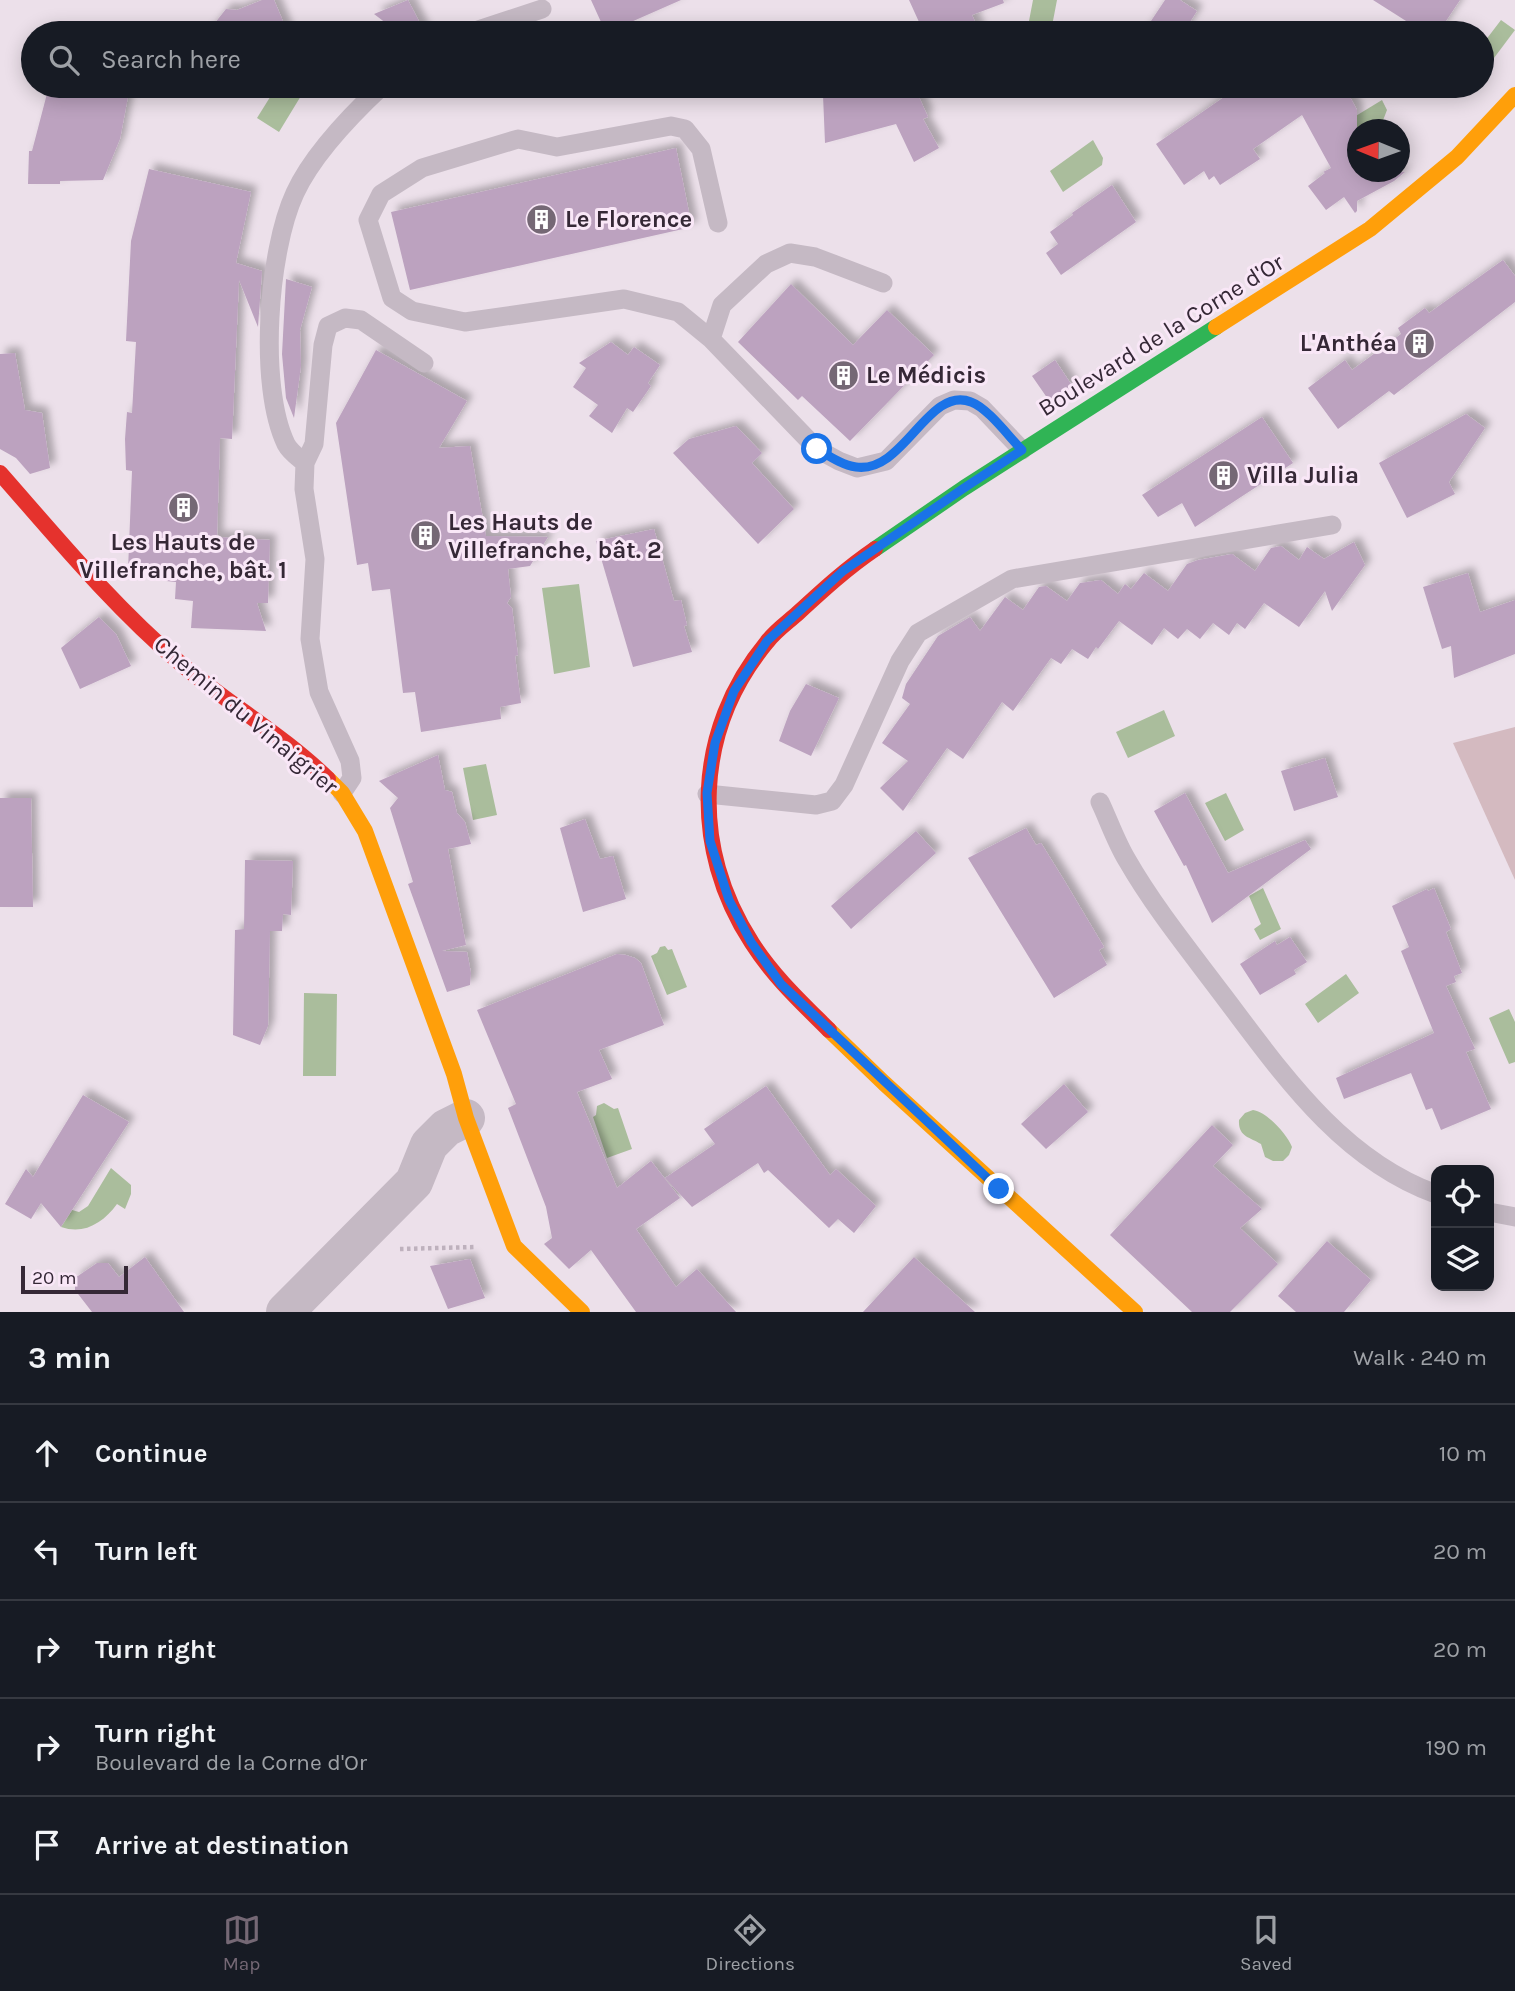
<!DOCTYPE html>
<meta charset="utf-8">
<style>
body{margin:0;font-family:Karla,sans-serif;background:#242831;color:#f1f3f6}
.controls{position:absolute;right:21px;bottom:21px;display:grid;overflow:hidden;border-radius:14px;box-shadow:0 4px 18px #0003}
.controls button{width:63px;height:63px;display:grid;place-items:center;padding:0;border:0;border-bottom:2px solid #363941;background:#171b24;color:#f1f3f6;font:35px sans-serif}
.compass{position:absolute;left:1347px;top:119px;width:63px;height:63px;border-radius:50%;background:#171b24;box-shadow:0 4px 18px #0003;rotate:271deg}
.scale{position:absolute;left:21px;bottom:18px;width:107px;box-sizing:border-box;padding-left:7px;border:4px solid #352836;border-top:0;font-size:19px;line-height:24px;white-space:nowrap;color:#352836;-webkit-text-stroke:5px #f9e7f7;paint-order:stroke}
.stop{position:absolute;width:21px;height:21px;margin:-16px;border:5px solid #1a73e8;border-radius:50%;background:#fff}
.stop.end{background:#1a73e8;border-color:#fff;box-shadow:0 2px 7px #0008}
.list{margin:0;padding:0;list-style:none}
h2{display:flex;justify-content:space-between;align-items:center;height:91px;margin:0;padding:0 28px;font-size:30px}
h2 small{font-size:23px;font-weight:400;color:#9ea1a6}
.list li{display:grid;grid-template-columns:46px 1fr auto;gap:21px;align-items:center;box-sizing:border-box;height:98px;padding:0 28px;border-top:2px solid #363941}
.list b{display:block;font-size:26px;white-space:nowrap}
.list p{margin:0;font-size:23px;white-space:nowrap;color:#9ea1a6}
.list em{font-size:23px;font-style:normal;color:#9ea1a6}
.icon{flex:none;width:38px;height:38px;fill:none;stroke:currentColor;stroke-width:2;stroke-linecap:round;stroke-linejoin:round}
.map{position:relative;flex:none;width:1515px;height:1312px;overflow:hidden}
.search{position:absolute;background:#171b24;box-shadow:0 4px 18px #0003;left:21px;right:21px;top:21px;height:77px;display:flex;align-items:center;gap:18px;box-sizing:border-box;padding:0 24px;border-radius:38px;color:#9ea1a6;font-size:26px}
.sheet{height:581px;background:#171b24}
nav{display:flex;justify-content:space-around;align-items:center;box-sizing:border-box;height:98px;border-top:2px solid #363941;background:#171b24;font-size:19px;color:#9ea1a6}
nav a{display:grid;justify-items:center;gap:4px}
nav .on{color:#756875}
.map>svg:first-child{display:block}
.green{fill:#d4bac0}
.water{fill:#aabd9c}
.building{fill:#bca2bf;filter:url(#shadow)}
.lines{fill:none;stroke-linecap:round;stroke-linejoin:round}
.path{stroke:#beb1bd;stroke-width:4.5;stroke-dasharray:3.5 3.5;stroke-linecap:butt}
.lane{stroke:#c5b9c4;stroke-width:19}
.street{stroke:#c5b9c4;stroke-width:38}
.fast{stroke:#30b455;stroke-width:16}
.slow{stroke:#ff9f0a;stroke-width:16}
.jam{stroke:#e5322d;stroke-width:16}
.route{stroke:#1a73e8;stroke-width:9}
.labels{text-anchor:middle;stroke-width:6;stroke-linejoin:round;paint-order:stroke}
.poi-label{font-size:24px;font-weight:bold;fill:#352836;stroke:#f9e7f7;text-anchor:start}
.street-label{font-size:24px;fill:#352836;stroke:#f9e7f7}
</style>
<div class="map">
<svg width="1515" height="1312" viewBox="0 0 1515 1312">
<defs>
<filter id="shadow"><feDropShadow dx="6" dy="-6" stdDeviation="3.5" flood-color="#0004"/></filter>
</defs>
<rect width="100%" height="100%" fill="#ece0ea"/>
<path class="green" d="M1515,727v153l-62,-137z"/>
<path class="water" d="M1033,0h24l-5,26 -9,4 -14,-9z
M1501,20l14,10 -33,44v-29z
M277,86h30l-28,46 -22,-14z
M1382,100l5,10 -5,13 2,6 -26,1 -1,17 -8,5 -13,-24z
M1093,140l10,18 -1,7 -39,27 -13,-21z
M579,584l11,83 -36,7 -12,-86z
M1164,710l11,26 -47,22 -12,-26z
M486,764l11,51 -24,5 -10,-52z
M1226,793l18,37 -19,11 -20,-38z
M1263,888l18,41 -21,11 -6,-11 7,-5 -12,-28z
M665,946l3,4 4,-1 15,38 -20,8 -16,-39 6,-3 3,-6z
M1346,974l13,19 -41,30 -13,-19z
M304,993l33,1 -1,82h-33z
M1509,1009l6,13v40l-6,2 -20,-46z
M604,1103l10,6 4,-1 14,41 -25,9 -14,-41 3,-2 1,-9z
M1253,1110c14,2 34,24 39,37l-3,8 -6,6h-10l-8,-4 -4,-13c-11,-7 -23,-7 -22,-24l6,-7z
M111,1168l20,17v9l-6,15 -8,-5c-14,19 -33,31 -56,23l11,-17 7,2 9,-6z"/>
<path class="building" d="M262,0h12l14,33h-81l19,-24 11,1z
M408,0l17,33h-26l-25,-19z
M591,0h90l-75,33z
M909,0h94l1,3 -32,12 8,18h-30l-4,-8 -22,8z
M1165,0h15l17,11 -14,22h-40z
M1373,0h87l-22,33h-13z
M49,86h81l-10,53 -17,41 -43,1v3h-32l1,-33h3z
M871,86h43l14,31 -5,2 16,29 -25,14 -18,-38 -71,19 -2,-48z
M1240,86h104l13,24v62h48l-11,9 -37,20v10l-2,2 -11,-16 -18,13 -18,-24 17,-13 -2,-1 8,-4 -29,-53 -49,34 7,10 -40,26 -6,-9 -5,4 -5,-9 -20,14 -28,-41z
M676,148l16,79 -282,63 -19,-78z
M149,169l102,23 -15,71 26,8 -4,56 -19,-47 -7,159 -12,-1 -3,99 53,3 -2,63h-11l9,28 -75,-3 2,-27 -18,-2 1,-17 -10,-1v-8l-38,-3 4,-99 -6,-1 -1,-31 2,-27 5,1 4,-71 -10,-1 5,-100z
M1112,185l24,37 -75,53 -15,-22 12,-9 -8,-12 23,-17 -1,-2z
M1503,260l12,16v26l-121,93 -5,-4 -51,38 -30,-41 37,-28 7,10 49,-36 -3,-6 27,-20 4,5z
M286,279l26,8 -12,43 1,36 -7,52 -8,-20 -4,-44z
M791,284l62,61 34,-35 47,45 -84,86 -48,-45 -4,4 -60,-58z
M611,342l17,13 6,-8 26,18 -12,18 3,3 -18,26 -6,-4 -15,25 -23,-17 9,-11 -25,-18 13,-19 -7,-5z
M376,350l91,51 -28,47 31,-2 16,90 62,1 -18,29 -22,3 3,28 -4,6 5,5 6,47 -3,1 6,47 -21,4 1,12 -80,13 -6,-40 -12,1 -13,-104 -18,2 -4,-28 -11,2 -21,-142z
M15,353l10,57 17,3 8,55 -20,6 -14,-16 -16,-9v-95z
M1055,360l18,27 -23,15 -18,-26z
M1466,414l19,14 -36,54 6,12 -48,24 -28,-55z
M1262,417l31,46 -98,64 -13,-24 -24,14 -16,-22z
M736,426l26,27 -10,10 42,46 -36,35 -85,-91 16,-14z
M654,529l20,72 7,-1 6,25 -3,1 8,26 -59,15 -37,-126z
M1354,542l11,23 -33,46 -7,-20 -26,36 -35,-24 -19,26 -8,-6 -8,12 -16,-12 -13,16 -13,-10 -9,10 -14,-11 -12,17 -33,-24 -21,28 -2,-2 -8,12 -16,-10 -11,15 -10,-6 -38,53 -11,-9 -39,57 -16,-11 -44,63 -23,-23 28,-27 -26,-18 28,-39 -8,-6 4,-14 32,-48 32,-19 10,14 25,-34 18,13 16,-23 7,-1 21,15 13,-18 21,-3 17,14 7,-10 6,5 13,-16 24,18 19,-27 11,-4 34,-6 23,17 16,-23 10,-2 18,14 8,-13 17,12z
M1468,573l12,39 35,-12v54l-61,24 -3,-32 -9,3 -19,-62z
M99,617l17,17 15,32 -51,23 -19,-41z
M806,684l33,14 -28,58 -32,-15 11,-30z
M438,755l7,35 7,2 5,21 8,9 6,22 -23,5 18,96 -24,6 25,1 4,21 -1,12 -23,7 -39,-108 5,-2 -23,-74 8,-10 -19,-17z
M1325,758l13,39 -44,14 -13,-40z
M1185,793l43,80 77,-33 6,9 -99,74 -26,-58 -2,1 -30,-55z
M0,798h31l2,109h-33z
M585,819l15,40 13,-3 13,43 -43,13 -23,-84z
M1026,828l10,17 5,-2 23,37 40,67 -5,3 8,15 -53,33 -86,-140z
M916,831l20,22 -85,76 -20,-23z
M245,860l48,1 -2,54 -8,-1 -1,17h-12l-2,95 -8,19 -27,-10 2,-105 9,-1z
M1434,888l17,41 -5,3 16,41 -8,3 2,6 -10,4 29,63 -9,3 25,57 -50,21 -9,-22 -6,2 -15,-37 -67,26 -8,-21 98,-45 -33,-82 8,-4 -17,-41 35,-17 1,2z
M1290,937l17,25 -13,8 2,4 -36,21 -20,-31 35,-23 2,4z
M617,954l9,1 9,3 6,5 23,62 -65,25 13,29 -35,13 40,96 34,-27 29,37 -44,31 40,58 21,-18 39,43h-100l-45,-62 -22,19 -25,-25 8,-6 -6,-31 -38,-99 8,-4 -39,-94z
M1064,1084l24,28 -42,37 -25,-25z
M766,1086l64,89 6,-6 40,37 -22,27 -16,-14 -9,9 -61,-58 -4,3 -6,-10 -66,44 -27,-29 50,-34 -11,-15z
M83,1095l46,27 -68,105 -20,-24 -10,16 -26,-15 21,-35 7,8z
M1212,1125l21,20 -20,21 49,43 -22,19 38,36 -48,48h-38l-82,-77z
M1327,1241l44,39 -27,32h-48l-18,-16z
M145,1257l39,55h-92l-17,-22v-12l22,-15h11l11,14z
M914,1257l61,55h-112z
M470,1259l15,39 -37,11 -18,-43z"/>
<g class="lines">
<path class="path" d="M400,1249l75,-2"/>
<path class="lane" d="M469,33l73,-24
M718,223l-17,-74 -16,-20 -14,-3 -114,21 -39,-8 -96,29 -41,26 -13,26 24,78 20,13 53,11 159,-23 54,13 33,27 106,110 22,12 18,7 29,-7 54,-55 14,-6 16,1 12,7 40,42
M711,339l11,-34 44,-41 24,-11 25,4 68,26
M305,463c-6,-5 -15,-11 -19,-19 -28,-58 -18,-193 9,-251 18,-39 56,-78 87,-107
M342,793l10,-15 -2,-17 -31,-69 -9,-53 5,-80 -11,-70 1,-26 9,-19 9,-99 5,-19 17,-8 16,2 63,43
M707,794l109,11 16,-4 12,-16 56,-124 18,-28 94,-54 320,-54
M1100,802c9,19 16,40 27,58 27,47 62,90 95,134 60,79 118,165 214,200
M1489,1212l26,5"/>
<path class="street" d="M285,1312l129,-130 15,-37 17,-17 20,-10"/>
<path class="fast" d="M875,549l89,-61 252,-161"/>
<path class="slow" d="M1216,327l154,-98 87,-72 58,-62
M328,779l14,14 23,38 89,243 12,44 48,128 68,66
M829,1030l55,53 251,229"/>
<path class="jam" d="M0,473c58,66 113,133 180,190 48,41 103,72 148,116
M829,1030c-28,-28 -56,-54 -77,-87 -62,-95 -58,-213 15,-301 8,-11 21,-20 31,-29 25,-23 49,-45 77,-64"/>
</g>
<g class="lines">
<path class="route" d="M817,449c12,7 25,16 39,18 48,7 72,-82 115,-65 17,6 38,35 51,48l-58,38 -121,83 -76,70 -33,50 -19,52 -8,50 3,48 19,59 22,42 30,42 218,205"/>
</g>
<defs>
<symbol id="building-disc" viewBox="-11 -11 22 22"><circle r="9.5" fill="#756875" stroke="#f9e7f7"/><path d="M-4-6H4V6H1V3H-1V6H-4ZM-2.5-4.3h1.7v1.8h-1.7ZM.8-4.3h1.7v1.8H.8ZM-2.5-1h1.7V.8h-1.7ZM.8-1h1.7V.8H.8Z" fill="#fff"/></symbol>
</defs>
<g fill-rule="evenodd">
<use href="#building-disc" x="524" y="202" width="35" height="35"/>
<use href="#building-disc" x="1402" y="326" width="35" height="35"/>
<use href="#building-disc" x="826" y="358" width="35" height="35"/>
<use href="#building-disc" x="1206" y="458" width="35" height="35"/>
<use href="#building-disc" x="166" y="490" width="35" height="35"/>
<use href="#building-disc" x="408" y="518" width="35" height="35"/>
</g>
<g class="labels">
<g class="poi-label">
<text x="565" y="227">Le Florence</text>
<text x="1397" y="351" text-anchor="end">L'Anthéa</text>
<text x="866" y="383">Le Médicis</text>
<text x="1247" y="483">Villa Julia</text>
<text x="448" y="530">Les Hauts de<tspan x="448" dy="28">Villefranche, bât. 2</tspan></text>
<text x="183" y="550" text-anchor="middle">Les Hauts de<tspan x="183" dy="28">Villefranche, bât. 1</tspan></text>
</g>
<g class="street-label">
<text transform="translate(1161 335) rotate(-32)" y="8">Boulevard de la Corne d'Or</text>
<text transform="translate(246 715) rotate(40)" y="8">Chemin du Vinaigrier</text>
</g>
</g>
</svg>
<div class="controls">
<button><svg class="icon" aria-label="locate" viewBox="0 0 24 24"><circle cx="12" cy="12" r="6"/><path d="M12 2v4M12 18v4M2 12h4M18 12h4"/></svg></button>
<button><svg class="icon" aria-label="layers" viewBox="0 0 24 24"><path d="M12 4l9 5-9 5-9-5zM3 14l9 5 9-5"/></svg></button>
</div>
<svg class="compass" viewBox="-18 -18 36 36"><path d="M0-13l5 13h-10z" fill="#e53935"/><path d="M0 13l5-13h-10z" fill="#9ea1a6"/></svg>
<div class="scale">20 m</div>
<div class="stop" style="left:817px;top:449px"></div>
<div class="stop end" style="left:999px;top:1189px"></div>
<div class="search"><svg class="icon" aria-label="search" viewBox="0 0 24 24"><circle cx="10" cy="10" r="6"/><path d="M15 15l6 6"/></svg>Search here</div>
</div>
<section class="sheet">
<h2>3 min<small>Walk · 240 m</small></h2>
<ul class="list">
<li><svg class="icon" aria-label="ahead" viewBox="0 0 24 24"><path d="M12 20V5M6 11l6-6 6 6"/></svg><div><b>Continue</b></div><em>10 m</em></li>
<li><svg class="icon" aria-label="left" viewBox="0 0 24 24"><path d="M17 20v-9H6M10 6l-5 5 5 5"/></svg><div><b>Turn left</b></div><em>20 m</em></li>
<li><svg class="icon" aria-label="right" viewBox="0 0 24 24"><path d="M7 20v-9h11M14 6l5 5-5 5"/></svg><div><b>Turn right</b></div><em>20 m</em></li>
<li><svg class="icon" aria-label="right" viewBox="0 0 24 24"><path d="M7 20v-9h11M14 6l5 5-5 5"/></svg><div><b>Turn right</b><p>Boulevard de la Corne d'Or</p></div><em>190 m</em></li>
<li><svg class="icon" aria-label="arrive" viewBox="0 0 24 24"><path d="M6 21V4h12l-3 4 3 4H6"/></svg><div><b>Arrive at destination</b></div></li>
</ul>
</section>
<nav>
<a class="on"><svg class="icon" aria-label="map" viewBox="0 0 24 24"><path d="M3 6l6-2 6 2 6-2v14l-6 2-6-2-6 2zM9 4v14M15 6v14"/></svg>Map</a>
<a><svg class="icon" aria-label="directions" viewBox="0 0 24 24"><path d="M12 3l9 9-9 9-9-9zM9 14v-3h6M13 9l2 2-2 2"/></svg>Directions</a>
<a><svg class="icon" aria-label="saved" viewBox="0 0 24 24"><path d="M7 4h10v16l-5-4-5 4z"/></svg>Saved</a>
</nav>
